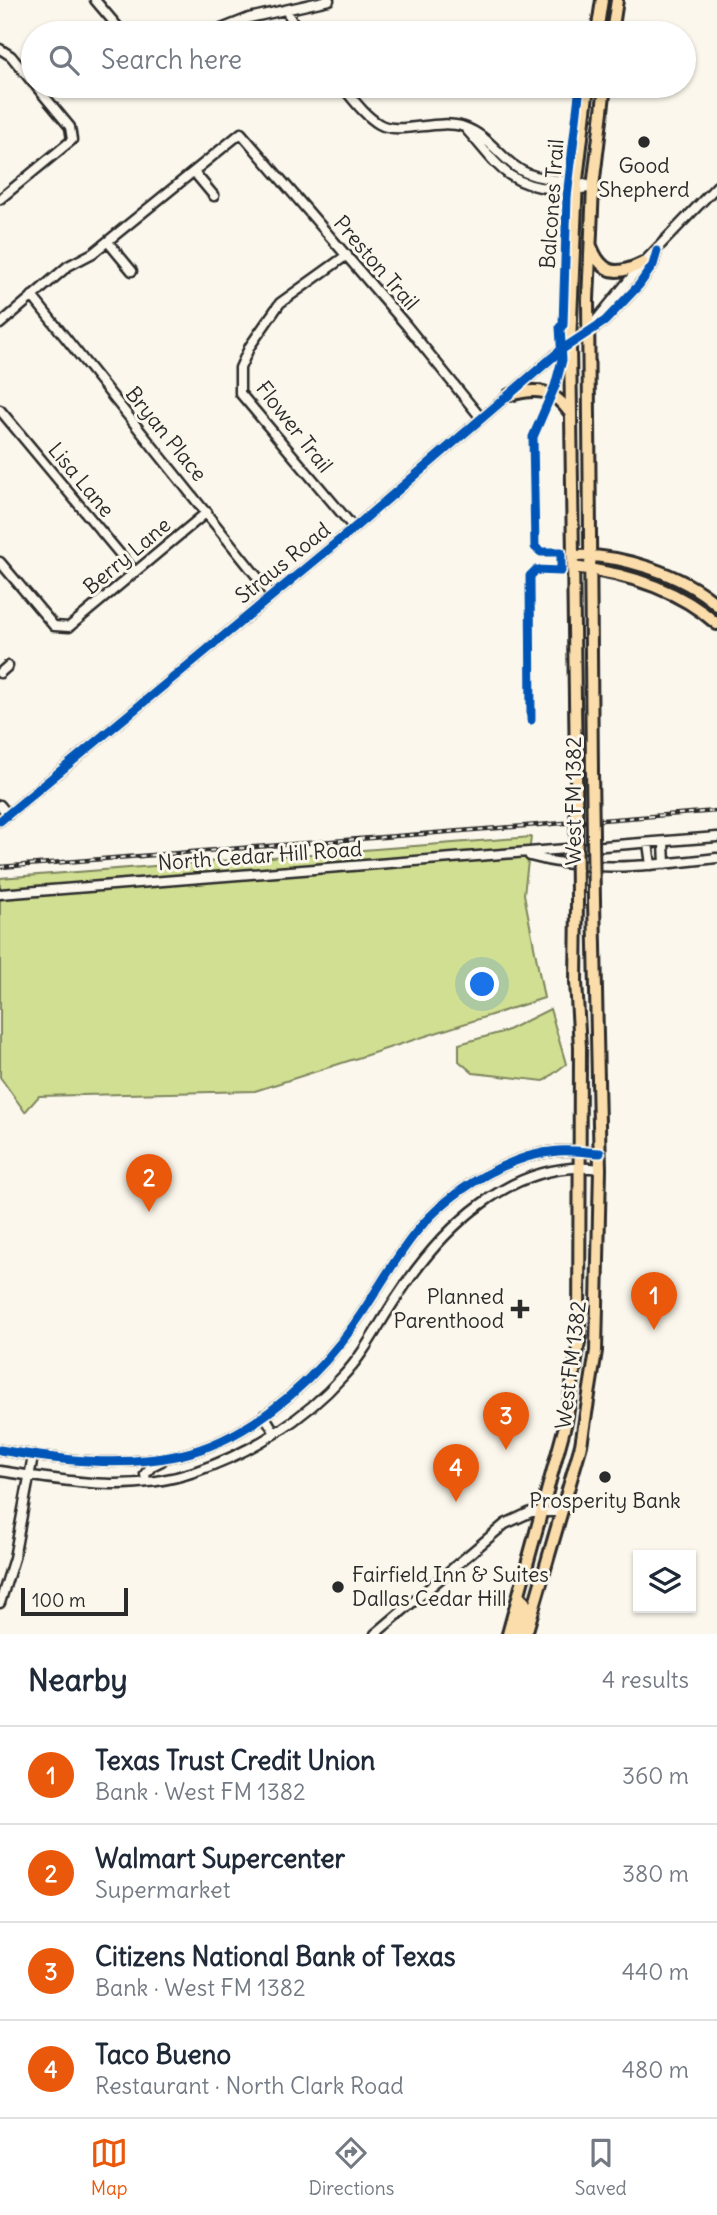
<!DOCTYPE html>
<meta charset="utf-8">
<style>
body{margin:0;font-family:Delius,sans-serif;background:#f2f2f3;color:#1f2937}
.controls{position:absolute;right:21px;bottom:21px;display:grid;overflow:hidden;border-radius:0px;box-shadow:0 2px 5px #0004}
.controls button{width:63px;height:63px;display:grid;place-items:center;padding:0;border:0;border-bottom:2px solid #e0e1e3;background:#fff;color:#1f2937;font:35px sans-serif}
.scale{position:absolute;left:21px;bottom:18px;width:107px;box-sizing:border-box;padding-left:7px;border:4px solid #2b2b2b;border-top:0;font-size:19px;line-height:24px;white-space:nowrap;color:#2b2b2b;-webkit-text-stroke:5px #fbf7ec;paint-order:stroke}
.you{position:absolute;left:483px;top:985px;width:24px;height:24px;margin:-18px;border:5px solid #fff;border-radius:50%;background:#1a73e8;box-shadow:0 0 0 10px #1a73e833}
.badge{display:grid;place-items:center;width:46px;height:46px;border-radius:50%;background:#ea580c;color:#fff;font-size:23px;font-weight:700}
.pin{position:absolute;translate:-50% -58px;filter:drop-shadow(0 2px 4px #0008)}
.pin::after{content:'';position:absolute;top:37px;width:24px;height:21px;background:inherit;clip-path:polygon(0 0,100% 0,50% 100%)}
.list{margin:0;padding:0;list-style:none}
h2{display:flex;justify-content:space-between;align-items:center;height:91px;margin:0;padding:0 28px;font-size:30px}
h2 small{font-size:23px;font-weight:400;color:#747a83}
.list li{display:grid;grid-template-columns:46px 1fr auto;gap:21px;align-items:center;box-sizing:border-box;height:98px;padding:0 28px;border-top:2px solid #e0e1e3}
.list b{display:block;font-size:26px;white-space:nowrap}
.list p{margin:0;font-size:23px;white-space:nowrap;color:#747a83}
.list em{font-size:23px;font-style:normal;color:#747a83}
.icon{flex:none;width:38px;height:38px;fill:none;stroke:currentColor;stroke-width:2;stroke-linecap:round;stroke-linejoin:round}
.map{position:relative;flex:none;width:717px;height:1634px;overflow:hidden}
.search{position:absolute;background:#fff;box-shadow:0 2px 5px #0004;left:21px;right:21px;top:21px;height:77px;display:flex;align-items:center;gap:18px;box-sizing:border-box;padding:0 24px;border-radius:38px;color:#747a83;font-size:26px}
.sheet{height:483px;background:#fff}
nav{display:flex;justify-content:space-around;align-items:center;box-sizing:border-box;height:98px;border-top:2px solid #e0e1e3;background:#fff;font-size:19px;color:#747a83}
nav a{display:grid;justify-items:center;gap:4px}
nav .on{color:#ea580c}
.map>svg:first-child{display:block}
.green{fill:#d1df92;stroke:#7e855e;stroke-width:2}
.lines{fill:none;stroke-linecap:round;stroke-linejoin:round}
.minor-casing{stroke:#2b2b2b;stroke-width:13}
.major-casing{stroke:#2b2b2b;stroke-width:16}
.minor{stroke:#fbf7ec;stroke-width:8}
.major{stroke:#fbddab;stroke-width:10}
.rail-casing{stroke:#2b2b2b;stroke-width:4.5}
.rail{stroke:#fbf7ec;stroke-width:2;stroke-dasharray:5;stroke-linecap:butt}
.major-bridge-casing{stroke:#2b2b2b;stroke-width:16;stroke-linecap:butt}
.major-bridge{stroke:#fbddab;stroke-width:10}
.cycleway-casing{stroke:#fbf7ec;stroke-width:13}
.cycleway{stroke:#0057b8;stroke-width:9}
.poi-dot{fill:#2b2b2b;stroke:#fbf7ec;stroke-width:2.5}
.labels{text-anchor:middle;stroke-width:6;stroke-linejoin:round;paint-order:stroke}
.poi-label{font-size:21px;fill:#2b2b2b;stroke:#fbf7ec}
.street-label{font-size:21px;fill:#2b2b2b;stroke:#fbf7ec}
</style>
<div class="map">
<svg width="717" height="1634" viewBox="0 0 717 1634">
<rect width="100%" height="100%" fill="#fbf7ec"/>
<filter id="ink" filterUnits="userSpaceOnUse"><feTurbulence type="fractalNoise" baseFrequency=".0143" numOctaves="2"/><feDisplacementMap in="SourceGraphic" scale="14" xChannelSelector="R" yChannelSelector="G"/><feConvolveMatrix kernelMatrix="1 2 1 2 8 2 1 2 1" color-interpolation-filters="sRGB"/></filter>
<g filter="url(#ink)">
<path class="green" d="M531,837l-7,57 20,104 -289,93 -216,5 -14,16 -25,-35v-199z
M550,1009l16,55 -22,17 -71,-8 -14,-12v-17l47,-13z"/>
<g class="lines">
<defs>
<path id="minor" d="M95,0l28,33
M287,12l13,21
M211,33l38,-15 80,-18
M0,49l11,7 22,27
M342,86c11,13 22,29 37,38 20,12 58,-6 85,3 27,9 40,38 65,47 21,8 43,4 64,13
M466,129c30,33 39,56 88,60 14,1 25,1 39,-2
M194,172l20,24
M0,199l72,-59 -2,-13 -34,-41
M108,242l24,29
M347,255l-67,48 -30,43 -10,22v25l114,135
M32,296l239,298
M0,324l68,-58 25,-13 148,-120 165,192 75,93
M589,329l54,-66 74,-77
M0,410l135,162
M0,562l54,64 15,1 138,-115
M0,673l8,-7
M0,805l8,10
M0,821l354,-293 207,-178 44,-29 34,-36 14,-20 4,-14
M664,842l1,22
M648,843l3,22
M530,856c62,18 123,9 187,2
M0,894l717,-57
M264,1415l11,18
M0,1450c58,10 121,18 180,5 63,-14 123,-64 162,-114 28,-35 47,-76 75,-110 32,-39 90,-76 141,-80 13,-1 28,1 42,2
M0,1471c65,10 129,23 194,1 56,-19 110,-52 149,-96 22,-23 36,-53 54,-79 44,-68 115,-139 203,-128
M146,1482l-1,-8 7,-8 10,-5
M0,1603l14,-45 19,-102
M375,1634l130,-110 26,-12h29"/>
<path id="major" d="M597,33l5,-33
M612,33l5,-33
M591,246c11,29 26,30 52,17
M509,395c29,-8 44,-6 62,19
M573,556c45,-3 110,18 144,49
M573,567c53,6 104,21 144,57
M576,771l-6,-428 7,-163 11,-94
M592,771l-4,-471 5,-113 12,-101
M508,1634l58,-212 13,-80 1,-295 -4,-65 1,-80
M516,1634l9,-31 -6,-8
M526,1634l55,-189 15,-94 4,-182 -6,-268"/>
</defs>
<use href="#minor" class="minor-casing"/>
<use href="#major" class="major-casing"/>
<use href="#minor" class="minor"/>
<use href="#major" class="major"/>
<defs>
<path id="rail" d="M0,867l717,-56"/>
</defs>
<use href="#rail" class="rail-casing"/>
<use href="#rail" class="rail"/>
<defs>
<path id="major-bridge" d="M576,771l1,131
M592,771l2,130"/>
</defs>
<use href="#major-bridge" class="major-bridge-casing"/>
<use href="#major-bridge" class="major-bridge"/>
<defs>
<path id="cycleway" d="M531,720l-1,-144 6,-6 25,1v-19h-20l-6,-5 -2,-110 22,-51 7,-26 -2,-33 3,-2 4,-128 13,-111
M0,821l354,-293 207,-178 44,-29 34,-36 14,-20 4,-14
M0,1450c58,10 121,18 180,5 63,-14 123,-64 162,-114 28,-35 47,-76 75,-110 32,-39 90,-76 141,-80 13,-1 28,1 42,2"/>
</defs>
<use href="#cycleway" class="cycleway-casing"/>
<use href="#cycleway" class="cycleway"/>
</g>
</g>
<g class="poi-dot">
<circle cx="644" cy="142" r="7"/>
<path d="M516.5 1298.5h7v7h7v7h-7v7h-7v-7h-7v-7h7z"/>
<circle cx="605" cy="1477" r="7"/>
<circle cx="338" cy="1587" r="7"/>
</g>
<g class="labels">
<g class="poi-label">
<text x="644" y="173">Good<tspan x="644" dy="24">Shepherd</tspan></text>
<text x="504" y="1304" text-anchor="end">Planned<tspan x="504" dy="24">Parenthood</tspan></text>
<text x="605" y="1508">Prosperity Bank</text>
<text x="352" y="1582" text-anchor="start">Fairfield Inn &amp; Suites<tspan x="352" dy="24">Dallas Cedar Hill</tspan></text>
</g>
<g class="street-label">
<text transform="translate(552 204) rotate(-86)" y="7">Balcones Trail</text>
<text transform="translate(376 263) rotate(49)" y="7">Preston Trail</text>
<text transform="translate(294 427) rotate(52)" y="7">Flower Trail</text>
<text transform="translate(166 434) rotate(51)" y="7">Bryan Place</text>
<text transform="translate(81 480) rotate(50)" y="7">Lisa Lane</text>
<text transform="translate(127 556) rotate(-40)" y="7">Berry Lane</text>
<text transform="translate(283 563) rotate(-39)" y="7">Straus Road</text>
<text transform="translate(574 801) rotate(-90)" y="7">West FM 1382</text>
<text transform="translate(260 856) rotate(-4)" y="7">North Cedar Hill Road</text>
<text transform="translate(571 1365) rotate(-83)" y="7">West FM 1382</text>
</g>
</g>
</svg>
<div class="controls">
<button><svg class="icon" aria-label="layers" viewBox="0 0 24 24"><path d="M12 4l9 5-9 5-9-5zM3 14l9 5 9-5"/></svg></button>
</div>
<div class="scale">100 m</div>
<div class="you"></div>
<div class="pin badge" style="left:654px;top:1330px">1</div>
<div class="pin badge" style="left:149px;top:1212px">2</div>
<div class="pin badge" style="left:506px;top:1450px">3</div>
<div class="pin badge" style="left:456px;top:1502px">4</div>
<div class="search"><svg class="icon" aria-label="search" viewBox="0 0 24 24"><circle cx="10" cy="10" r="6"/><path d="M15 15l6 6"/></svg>Search here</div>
</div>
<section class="sheet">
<h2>Nearby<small>4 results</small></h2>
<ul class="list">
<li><span class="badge">1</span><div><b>Texas Trust Credit Union</b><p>Bank · West FM 1382</p></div><em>360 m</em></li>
<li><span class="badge">2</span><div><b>Walmart Supercenter</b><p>Supermarket</p></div><em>380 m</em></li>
<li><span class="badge">3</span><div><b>Citizens National Bank of Texas</b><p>Bank · West FM 1382</p></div><em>440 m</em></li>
<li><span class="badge">4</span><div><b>Taco Bueno</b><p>Restaurant · North Clark Road</p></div><em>480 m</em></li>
</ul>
</section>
<nav>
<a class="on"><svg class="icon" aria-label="map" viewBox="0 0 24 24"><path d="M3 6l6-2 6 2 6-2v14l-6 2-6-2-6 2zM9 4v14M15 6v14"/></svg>Map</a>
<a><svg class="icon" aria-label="directions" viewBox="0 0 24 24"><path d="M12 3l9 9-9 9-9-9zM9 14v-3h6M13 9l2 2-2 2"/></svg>Directions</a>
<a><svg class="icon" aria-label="saved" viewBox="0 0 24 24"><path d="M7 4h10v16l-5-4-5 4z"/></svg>Saved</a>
</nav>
